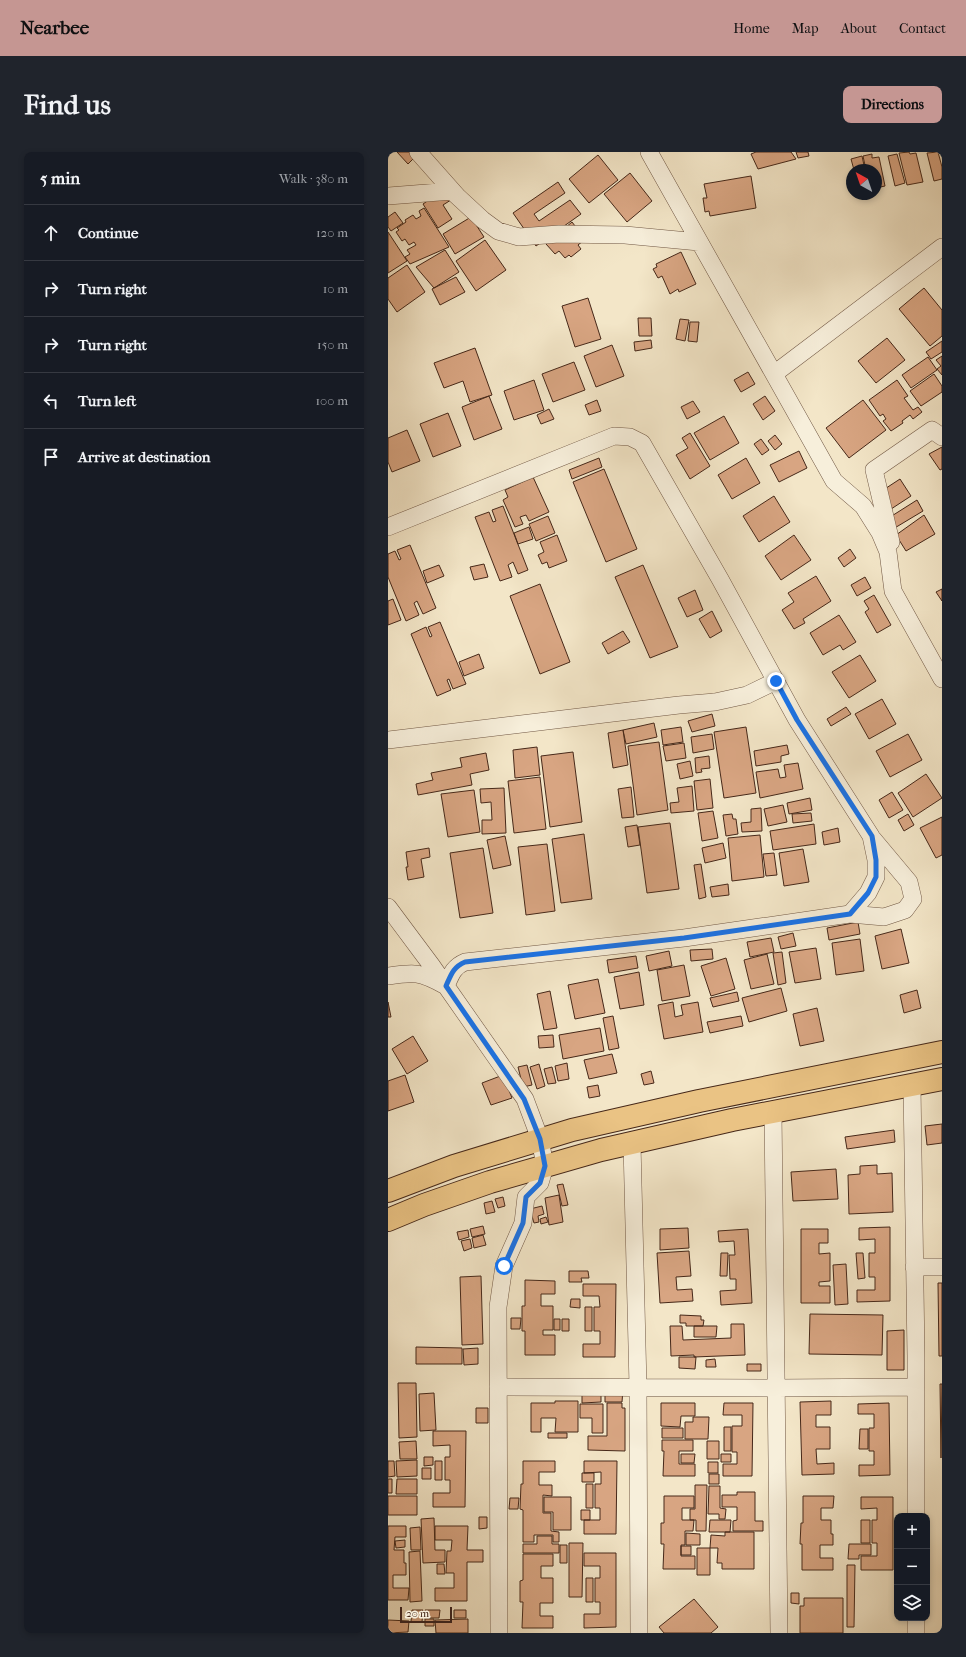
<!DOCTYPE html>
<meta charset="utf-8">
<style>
body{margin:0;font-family:"IM FELL French Canon",serif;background:#20242c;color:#f1f3f6}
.controls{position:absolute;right:12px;bottom:12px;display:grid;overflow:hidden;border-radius:8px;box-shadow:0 2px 6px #0003}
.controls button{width:36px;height:36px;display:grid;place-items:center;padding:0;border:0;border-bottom:1px solid #363941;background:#171b24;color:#f1f3f6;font:20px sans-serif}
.compass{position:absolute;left:458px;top:12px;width:36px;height:36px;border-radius:50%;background:#171b24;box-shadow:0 2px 6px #0003;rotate:320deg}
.scale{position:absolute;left:12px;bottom:10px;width:52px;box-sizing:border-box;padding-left:4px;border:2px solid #462819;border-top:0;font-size:11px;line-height:14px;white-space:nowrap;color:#462819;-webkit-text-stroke:3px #f7efdb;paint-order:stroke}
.stop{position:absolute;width:12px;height:12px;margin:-9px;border:3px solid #1a73e8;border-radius:50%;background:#fff}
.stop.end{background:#1a73e8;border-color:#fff;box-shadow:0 1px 4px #0008}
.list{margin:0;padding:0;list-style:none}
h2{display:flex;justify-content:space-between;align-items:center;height:52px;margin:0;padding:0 16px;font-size:17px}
h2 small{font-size:13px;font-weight:400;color:#9ea1a6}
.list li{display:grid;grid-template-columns:26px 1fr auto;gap:12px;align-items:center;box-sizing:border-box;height:56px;padding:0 16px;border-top:1px solid #363941}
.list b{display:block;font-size:15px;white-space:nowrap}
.list em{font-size:13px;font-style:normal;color:#9ea1a6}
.icon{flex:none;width:22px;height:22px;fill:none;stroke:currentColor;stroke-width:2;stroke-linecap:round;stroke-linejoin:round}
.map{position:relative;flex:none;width:554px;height:1481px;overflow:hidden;border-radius:8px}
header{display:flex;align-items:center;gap:24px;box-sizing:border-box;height:56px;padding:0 20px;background:#c59692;color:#111}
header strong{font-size:19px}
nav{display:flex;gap:22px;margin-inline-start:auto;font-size:14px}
.intro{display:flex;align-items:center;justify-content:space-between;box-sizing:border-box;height:96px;padding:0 24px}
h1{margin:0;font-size:28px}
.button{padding:10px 18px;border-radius:8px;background:#c59692;color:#111;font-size:14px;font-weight:700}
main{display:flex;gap:24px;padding:0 24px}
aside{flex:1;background:#171b24;border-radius:8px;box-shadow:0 2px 6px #0003}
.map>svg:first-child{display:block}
.building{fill:#d8a582;stroke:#462819}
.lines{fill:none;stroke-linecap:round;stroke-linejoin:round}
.street-casing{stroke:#715845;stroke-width:18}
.highway-casing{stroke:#462819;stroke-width:24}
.street{stroke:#f7efdb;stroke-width:17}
.highway{stroke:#eac384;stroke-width:22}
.route{stroke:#1a73e8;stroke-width:5}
</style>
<header>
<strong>Nearbee</strong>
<nav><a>Home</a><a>Map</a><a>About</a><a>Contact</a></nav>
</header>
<div class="intro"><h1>Find us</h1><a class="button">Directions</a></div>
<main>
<aside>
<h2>5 min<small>Walk · 380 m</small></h2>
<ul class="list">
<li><svg class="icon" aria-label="ahead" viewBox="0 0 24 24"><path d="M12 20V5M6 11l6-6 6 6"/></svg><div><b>Continue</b></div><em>120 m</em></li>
<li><svg class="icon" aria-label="right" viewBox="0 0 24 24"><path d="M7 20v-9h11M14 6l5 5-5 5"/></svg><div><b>Turn right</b></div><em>10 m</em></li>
<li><svg class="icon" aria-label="right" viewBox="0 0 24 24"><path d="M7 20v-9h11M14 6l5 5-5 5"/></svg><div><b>Turn right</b></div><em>150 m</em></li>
<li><svg class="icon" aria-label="left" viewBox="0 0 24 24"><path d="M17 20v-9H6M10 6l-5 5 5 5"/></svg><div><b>Turn left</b></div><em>100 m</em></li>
<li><svg class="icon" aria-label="arrive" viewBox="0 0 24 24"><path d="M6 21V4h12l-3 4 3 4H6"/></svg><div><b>Arrive at destination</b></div></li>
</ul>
</aside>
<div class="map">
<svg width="554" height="1481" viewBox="0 0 554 1481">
<rect width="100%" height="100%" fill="#f3e6c8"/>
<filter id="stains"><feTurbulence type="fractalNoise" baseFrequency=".005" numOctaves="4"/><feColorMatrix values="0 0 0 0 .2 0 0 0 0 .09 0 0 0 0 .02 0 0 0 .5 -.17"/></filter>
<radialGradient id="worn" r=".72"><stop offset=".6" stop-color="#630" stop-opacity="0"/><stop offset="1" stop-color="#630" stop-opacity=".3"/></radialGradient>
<path class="building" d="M9,0h12l5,6 -6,6z
M368,0h35l5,7 -38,10 -7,-15z
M408,0h12l1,4 -11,2z
M521,0l1,2 6,-1 7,29 -16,3 -8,-32z
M550,0l4,15v12l-8,2 -7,-28z
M484,2v4l7,-1 6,29 -9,2v-18h-10l-3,-14z
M509,2l8,29 -10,3 -7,-30z
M210,3l20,25 -29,23 -20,-24z
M474,4l3,14h-11l-3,-11z
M242,21l22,28 -25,21 -23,-28z
M363,24l5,32 -46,8 -1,-5 -4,1 -2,-14h4l-3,-14z
M170,30l7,11 -31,21 5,7 31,-21 11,14 -45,32 -23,-33z
M60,35l6,11 -11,7 9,14 -14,9 -15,-24z
M36,56l25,39 -39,17 -5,-7 5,-3 -3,-4 9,-5 -2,-3 -5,3 -4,-6 -3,2 -6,-9 3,-2 -2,-2 9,-6 -1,-2 8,-5 3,4 5,-3 -2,-5z
M7,60l8,11 -12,8 -3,-4v-10z
M83,65l13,20 -29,17 -12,-20z
M184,70l10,13 1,6 -5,4 3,4 -10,8 -2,-2 -4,3 -6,-7 -4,3 -9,-10z
M0,80l19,29 -19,12z
M97,88l21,30 -30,21 -20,-30z
M57,98l14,22 -25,16 -18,-21z
M293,100l15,32 -17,8 -1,-3 -8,5 -8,-18 -4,2 -5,-9 4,-2 -1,-3z
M19,113l18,27 -28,20 -9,-13v-21z
M68,125l9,15 -25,13 -8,-16z
M536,136l18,22v26l-12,10 -31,-37z
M200,146l13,41 -26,8 -13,-41z
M250,166h13l1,18h-13z
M292,167l9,1 -4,21 -9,-2z
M302,170h9l-2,20 -9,-1z
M499,186l18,22 -29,23 -18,-22z
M263,188l1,8 -17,3 -1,-9z
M554,189v11l-11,7 -5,-7z
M224,193l12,31 -28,11 -12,-31z
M87,196l17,47 -22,7 -7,-21 -19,7 -10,-25z
M554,204v19l-5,-6 4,-3 -5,-6z
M540,205l9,13 -26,18 -9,-13z
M186,210l11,28 -32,12 -11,-28z
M360,220l7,12 -14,8 -7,-12z
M546,222l8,12v6l-21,14 -11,-15z
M146,228l10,30 -30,10 -10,-29z
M509,228l11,16 -4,2 9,12 5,-3 4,5 -9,7 -3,-4 -8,6 1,2 -12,8 -8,-10 3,-2 -3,-5 -3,2 -11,-16z
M101,244l13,33 -28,11 -12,-33z
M377,244l10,15 -12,9 -10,-16z
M209,248l4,11 -12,4 -4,-10z
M475,248l23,30 -37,28 -23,-30z
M305,249l7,11 -13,7 -6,-12z
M161,257l5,10 -13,5 -4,-9z
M60,261l13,33 -28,11 -13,-33z
M336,264l15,27 -29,17 -16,-27z
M19,278l13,31 -28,11 -4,-10v-24z
M302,281l20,33 -20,13 -14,-24 12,-7 -6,-10z
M387,283l7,9 -7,6 -7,-9z
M373,287l8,11 -7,5 -8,-11z
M554,295v22l-2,1 -11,-16z
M411,299l8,17 -28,14 -9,-17z
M211,306l3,9 -30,12 -3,-9z
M358,306l14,25 -28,16 -14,-24z
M216,317l33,80 -31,13 -33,-80z
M145,325l16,35 -20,9 -3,-6 -6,2 3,7 -8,3 -12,-27 5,-3 -3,-7z
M512,327l11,17 -26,17 -11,-17z
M386,344l16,26 -31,20 -16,-26z
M529,348l6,11 -30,18 -6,-10z
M115,354l25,64 -10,4 -5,-12 -5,3 4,12 -12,4 -25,-64 14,-5 4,10 3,-1 -4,-11z
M536,363l11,19 -29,17 -10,-16z
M160,364l7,17 -19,8 -7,-17z
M141,375l4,12 -15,5 -4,-11z
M169,383l10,26 -18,7 -2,-6 -5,2 -4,-9 6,-3 -4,-10z
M406,383l17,25 -30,20 -16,-24z
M22,393l26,63 -13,6 -6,-13 -3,2 5,12 -13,6 -18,-44v-23l7,-3 4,9 2,-1 -4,-9z
M462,397l6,9 -12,9 -6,-9z
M96,412l4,13 -14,3 -4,-13z
M51,413l5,11 -17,7 -4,-12z
M255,413l35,82 -28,11 -35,-81z
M428,424l15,25 -28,18 2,4 -11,6 -12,-19 12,-8 -6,-9z
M477,425l6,11 -14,8 -6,-11z
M152,432l30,78 -30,12 -30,-78z
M554,437v12l-6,-9z
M307,438l8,20 -16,7 -9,-19z
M486,443l17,30 -14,8 -12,-21 4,-3 -5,-8z
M5,447l8,21 -13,5v-24z
M324,459l10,20 -12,7 -11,-19z
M451,463l17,27 -13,8 -3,-5 -17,10 -13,-22z
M52,470l26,62 -13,5 -4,-10 -2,1 4,10 -14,6 -26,-62 15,-7 4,10 2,-1 -4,-9z
M235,479l7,11 -22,12 -6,-11z
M91,502l5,14 -20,8 -5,-14z
M472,503l16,26 -27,17 -17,-26z
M494,547l14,25 -27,15 -14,-25z
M458,555l5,7 -20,12 -4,-7z
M324,562l3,12 -23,6 -4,-11z
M266,571l3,14 -31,7 -3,-14z
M293,575l2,15 -20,3 -2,-15z
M358,575l10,66 -32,5 -10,-66z
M235,578l5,35 -15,3 -5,-35z
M324,582l2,15 -21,4 -2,-16z
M520,582l14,26 -32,17 -14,-26z
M271,590l9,68 -31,5 -9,-69z
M296,591l2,15 -20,3 -3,-15z
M399,593l2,9 -8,2v6l-25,4 -2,-15z
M149,595l3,28 -25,3 -2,-28z
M185,600l9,70 -32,5 -9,-71z
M98,601l3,17 -19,4 2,11 -54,10 -2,-11 17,-4 -2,-7 31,-6 -2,-9z
M321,604l1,12 -9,1 1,3 -6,1 -1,-15z
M302,609l3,15 -13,3 -3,-15z
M410,611l5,26 -43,9 -4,-26 22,-3 2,9 6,-1 -2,-12z
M538,622l16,24 -29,19 -15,-24z
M152,625l6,52 -32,4 -6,-52z
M322,627l3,29 -16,2 -3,-29z
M304,634l2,25 -23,2 -1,-10 9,-1 -2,-14z
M243,635l3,30 -12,1 -4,-29z
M116,636l2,45 -24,1v-14h10l-1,-18 -10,1 -1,-14z
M86,638l6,42 -32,5 -7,-43z
M504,640l11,18 -14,8 -10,-18z
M422,646l2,12 -23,4 -2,-11z
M395,653l4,17 -19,4 -4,-17z
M373,656l1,23 -20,1 -1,-9 10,-1v-13z
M325,659l5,27 -16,3 -4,-28z
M423,661l1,8 -19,2 -1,-9z
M344,662l1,5h3l2,15 -12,2 -3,-21z
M520,662l6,11 -10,6 -6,-11z
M554,665v38l-6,3 -16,-30z
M282,671l9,66 -32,4 -9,-66z
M426,672l2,20 -43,6 -3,-19z
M249,673l3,20 -12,2 -3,-20z
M450,676l2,14 -16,3 -2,-13z
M196,682l8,65 -31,4 -9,-64z
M372,683l4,42 -32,4 -4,-43z
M117,684l6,29 -18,4 -6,-29z
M335,691l3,15 -21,5 -3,-15z
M159,692l8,67 -29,4 -8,-68z
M41,696l1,9 -9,2 3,18 -16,3 -2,-13h2l-2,-15z
M95,696l10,65 -33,5 -10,-65z
M415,697l6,33 -25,4 -5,-33z
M386,701l3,22 -11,1 -3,-22z
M313,712l5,33 -7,2 -5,-34z
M340,732l1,11 -17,2 -2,-10z
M470,770l2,12 -31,6 -2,-12z
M513,777l8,34 -27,6 -7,-33z
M405,781l3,13 -15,3 -3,-12z
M383,786l3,14 -24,5 -3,-15z
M472,787l4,32 -28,4 -4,-32z
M428,796l5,31 -26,4 -6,-31z
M324,797l1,10 -22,2 -1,-11z
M281,799l3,15 -23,5 -3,-15z
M394,800l4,31 -8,2 -5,-32z
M379,802l7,30 -23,5 -7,-29z
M248,804l2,12 -29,5 -2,-13z
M338,806l9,31 -24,7 -10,-30z
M296,813l6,31 -28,5 -5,-31z
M251,820l5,33 -24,4 -6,-32z
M210,827l7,34 -30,6 -7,-34z
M393,836l6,23 -38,11 -7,-24z
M529,838l4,18 -17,5 -4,-18z
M162,839l7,37 -13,2 -7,-36z
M349,840l2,9 -26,6 -3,-9z
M0,850l3,15h-3z
M285,850l2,15 8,-2 -2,-10 17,-3 5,30 -39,7 -6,-34z
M429,856l7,33 -24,5 -7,-32z
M225,864l6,32 -10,2 -6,-32z
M353,864l2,10 -33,7 -3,-11z
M212,876l4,23 -41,8 -4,-24z
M165,883l1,12 -15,1 -1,-12z
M25,884l15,25 -21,13 -15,-25z
M224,902l5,19 -28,6 -5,-19z
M179,911l2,16 -11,2 -3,-15z
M151,912l6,22 -8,3 -7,-22z
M139,913l5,20 -9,2 -5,-20z
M164,915l4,16 -8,1 -4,-15z
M263,919l3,12 -10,2 -3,-11z
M17,923l9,27 -26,9v-30z
M115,923l9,23 -21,7 -9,-22z
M210,933l2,11 -11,2 -2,-11z
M554,972v19l-15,2 -2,-19z
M506,978l1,12 -48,7 -2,-12z
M489,1013v9l15,-1 1,39 -44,2 -1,-39 12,-1v-8z
M448,1017l2,30 -45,2 -2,-29z
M175,1032l5,21 -6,1 -5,-21z
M171,1043l4,27 -14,3 -4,-27z
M115,1045l2,9 -7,2 -3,-9z
M104,1049l3,11 -9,2 -2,-11z
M154,1054l2,8 -6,2 1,6 -5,1 -4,-14z
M158,1065l2,5 -7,2 -1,-5z
M95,1074l2,8 -13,3 -2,-8z
M502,1075v74l-33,1v-12h18v-13h-6v-24h6v-14l-16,1v-12z
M300,1076l1,20 -29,2v-21z
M360,1077l4,74 -31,2 -1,-14 16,-1v-11h-6l-1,-24h6l-1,-14 -15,1 -1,-11z
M413,1077h27v14h-9v11l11,-1v28l-11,1v4h11v17h-29z
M80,1078l1,7 -10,3 -2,-8z
M95,1083l3,10 -12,3 -2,-10z
M82,1087l2,9 -8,3 -3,-10z
M301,1099l2,25 -15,1 1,13 15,-1 1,12 -33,2 -3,-50z
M333,1101h7l-1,23h-7z
M468,1101h7l2,25 -7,1z
M458,1112l2,40 -13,1 -2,-40z
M181,1119h19l1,7h-8l1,4h-13z
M93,1124l2,68 -21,1 -2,-68z
M137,1128l30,1v13h-14v12h12v24h-10v5h12v20h-30v-24h-3v-25h3z
M550,1131h4v73h-3z
M195,1132h33l-1,73h-32v-13h17v-13h-6v-24h6l-1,-11h-16z
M183,1147h9v9l-10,-1z
M197,1155h7v24h-7z
M422,1162l73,1 -1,40 -73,-1z
M292,1163l21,1v4h3l-1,6h-17v-3h-6z
M123,1166h10l-1,11h-9z
M166,1167h6v11h-6z
M174,1167h7v12h-7z
M343,1172h13l1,31 -51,2v-2l-23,1 -1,-30h12l1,14 48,-2z
M306,1174h23l-1,11h-22z
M516,1178v40h-17v-39z
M28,1195l46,1v16h-46z
M90,1196v16l-14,1 -1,-16z
M291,1205h17l-1,12 -16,-1z
M327,1207l1,8h-10v-7z
M359,1212h14v7h-14z
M10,1231h18l1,54 -18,1z
M552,1232h2l-1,74z
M217,1237h18l-1,13h-17z
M194,1238h19v12l-19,1z
M46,1241l2,37 -16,1 -1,-37z
M167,1249h23v31h-23l1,-14h-15v14h-10v-29h24z
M443,1249v14h-15v12h14v22h-14l1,15 17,-1v11l-32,1 -2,-73z
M219,1251h15v5h3v43l-37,-1v-14h19z
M273,1251h34v13h-14l-1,11 -19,-1z
M336,1251h29l-1,73h-29v-12h14v-12h-5v-26h10v-11h-19z
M501,1251l1,72 -31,1v-11h15v-14h-5v-23h5v-14h-16v-10z
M192,1252h23v29h-11v-15h-12z
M88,1256h12v15h-12z
M305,1265h16l-1,22h-23v-17h8z
M336,1275h7v24h-7z
M274,1276h21v10h-21z
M472,1277h8v20h-9z
M45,1279h33l-1,76h-32v-14h17v-13h-5v-23h5v-12l-17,1z
M160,1281h19v5h-19z
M274,1288h31v11h-14v13h16v12h-32l1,-25h-2z
M28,1289l1,18h-17l-1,-17z
M319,1289h12v18h-12z
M293,1302h14l-1,9h-13z
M333,1302h10v8h-10z
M36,1305h9v8l-9,1z
M29,1308v16l-20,1 -1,-16z
M0,1309h6l1,15 -7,1z
M47,1309h7v19h-7z
M135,1309h32v11h-16v13h13v11l-9,-1v18h8v18l8,1v10h-6v-7h-19v7h-11v-32l-3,-1 1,-25h2z
M196,1309h33l-1,73h-32v-14h16v-12h-5v-24h6v-12l-17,1z
M320,1310h10v11h-10z
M34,1316h9v11h-9z
M194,1321h12v9h-12z
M321,1322h10v10h-10z
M0,1327h4v14h-4z
M9,1327h20v15h-21z
M198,1332h7v24h-7z
M307,1333h12l-1,46h-10v-11h-6v-11h5z
M321,1334h11v22l6,1 -1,10h-6v-5h-11z
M349,1340h18v29h8v10h-30v-10l4,-1v-13h-15v-12h15z
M0,1344h29v19h-29z
M276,1344h30v12h-12v12h12l-1,11h-8v14h-4v11h14v13h-32l1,-25h-3v-21h3z
M415,1344h31l-1,12h-12v12h10v14h2v11h-13v13h13v12h-31v-26h-2l1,-21h2z
M156,1345h27v33h-18v-18h-9z
M473,1345h32v73h-32v-14h16v-13h-5v-23h5v-12l-16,1z
M122,1346h9l-1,11h-9z
M193,1358h9v10h-9z
M91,1365h8v11l-8,1z
M46,1366l1,32h10v12l-22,1 -2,-44z
M322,1368h21l-1,12h-21z
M473,1368h9v23h-9z
M0,1374h18v11h-11l-1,13h10v13h2v12h-13v13h16l-1,12h-20z
M47,1374h33l-1,24h16v12h-16v39h-32v-13h19v-15h-8l1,-22h4l1,-11h-17z
M32,1375l1,23h-10l-1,-22z
M337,1380h29v37h-32v-6h-5l1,-15h-8l1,-13 14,1z
M298,1381l14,1v11h-14z
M149,1384h15v8h7v9h-36v-9h14z
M17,1388v7l-9,1 -1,-7z
M181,1391h14l-1,54h-13z
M461,1392h22v11h-12v4h-11z
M172,1393h7v18h-7z
M293,1394h10v9h-10z
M309,1396h13v27h-13z
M32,1399l2,50 -12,1 -1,-50z
M196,1401h32v74l-32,1v-14h16v-12h-5v-24h5v-12h-16z
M135,1402h30v12h-12v12h12v25h-13v13h13v12h-31l1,-26h-3v-21l3,-1z
M49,1412h7l1,10h-8z
M459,1413h8l-1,62h-7z
M198,1426h7v24h-7z
M403,1441h8v11l-8,-1z
M416,1446h39v35h-43v-27h4z
M306,1447l24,28 -7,6h-47l-5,-6z
M24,1458h11l-1,12h-11z
M37,1458h15l-1,8h-15z
M66,1458h12v8h-12z
M37,1467h9v7h-9z
M80,1467v14h-32l-1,-13z
M0,1468l21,1 -1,11 -20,1z"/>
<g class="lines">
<defs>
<path id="street" d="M30,0l39,44 26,24 15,11 21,6 40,-3 66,1 74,7
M261,0l185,329 29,25 17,27 8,19 5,39 49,88
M0,44l64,-5
M386,222l168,-127
M0,375l226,-91 16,1 12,6 78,136 77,141 74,116 5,24v17l-8,16 -18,21
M503,390l-17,-72 58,-40 10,7
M0,588l291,-35 36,-3 32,-7 29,-14
M0,755l44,59 93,133 15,40 5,27 -5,17 -14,14 -3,26 -19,43 -6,41 1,326
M0,824c27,-4 32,-4 56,9
M58,834c5,-11 7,-19 19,-24l219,-24 166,-24 34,3 21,-7 8,-11 -4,-17 -36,-43
M524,933l4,271v160
M385,960l6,521
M244,992l6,242 1,247
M526,1115h28
M110,1235l278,1 140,-1
M528,1481v-15"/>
<path id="highway" d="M0,1039l66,-25 118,-36 127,-29 243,-49
M0,1068l36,-15 66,-23 111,-32 131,-30 210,-41"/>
</defs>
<use href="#street" class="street-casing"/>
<use href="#highway" class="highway-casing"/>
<use href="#street" class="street"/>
<use href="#highway" class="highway"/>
</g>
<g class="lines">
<path class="route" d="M116,1114l19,-43 3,-26 14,-14 5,-17 -5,-27 -16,-40 -78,-113c5,-11 7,-19 19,-24l219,-24 166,-24 18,-21 8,-16v-17l-4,-24 -75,-116 -21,-39"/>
</g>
<rect width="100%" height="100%" filter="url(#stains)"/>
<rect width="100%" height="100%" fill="url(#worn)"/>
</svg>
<div class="controls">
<button>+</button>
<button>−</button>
<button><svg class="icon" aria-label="layers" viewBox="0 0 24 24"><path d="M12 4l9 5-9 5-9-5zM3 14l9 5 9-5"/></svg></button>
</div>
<svg class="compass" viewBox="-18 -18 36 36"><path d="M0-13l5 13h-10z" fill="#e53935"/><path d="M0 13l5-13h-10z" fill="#9ea1a6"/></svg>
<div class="scale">20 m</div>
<div class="stop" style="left:116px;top:1114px"></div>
<div class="stop end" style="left:388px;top:529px"></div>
</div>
</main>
